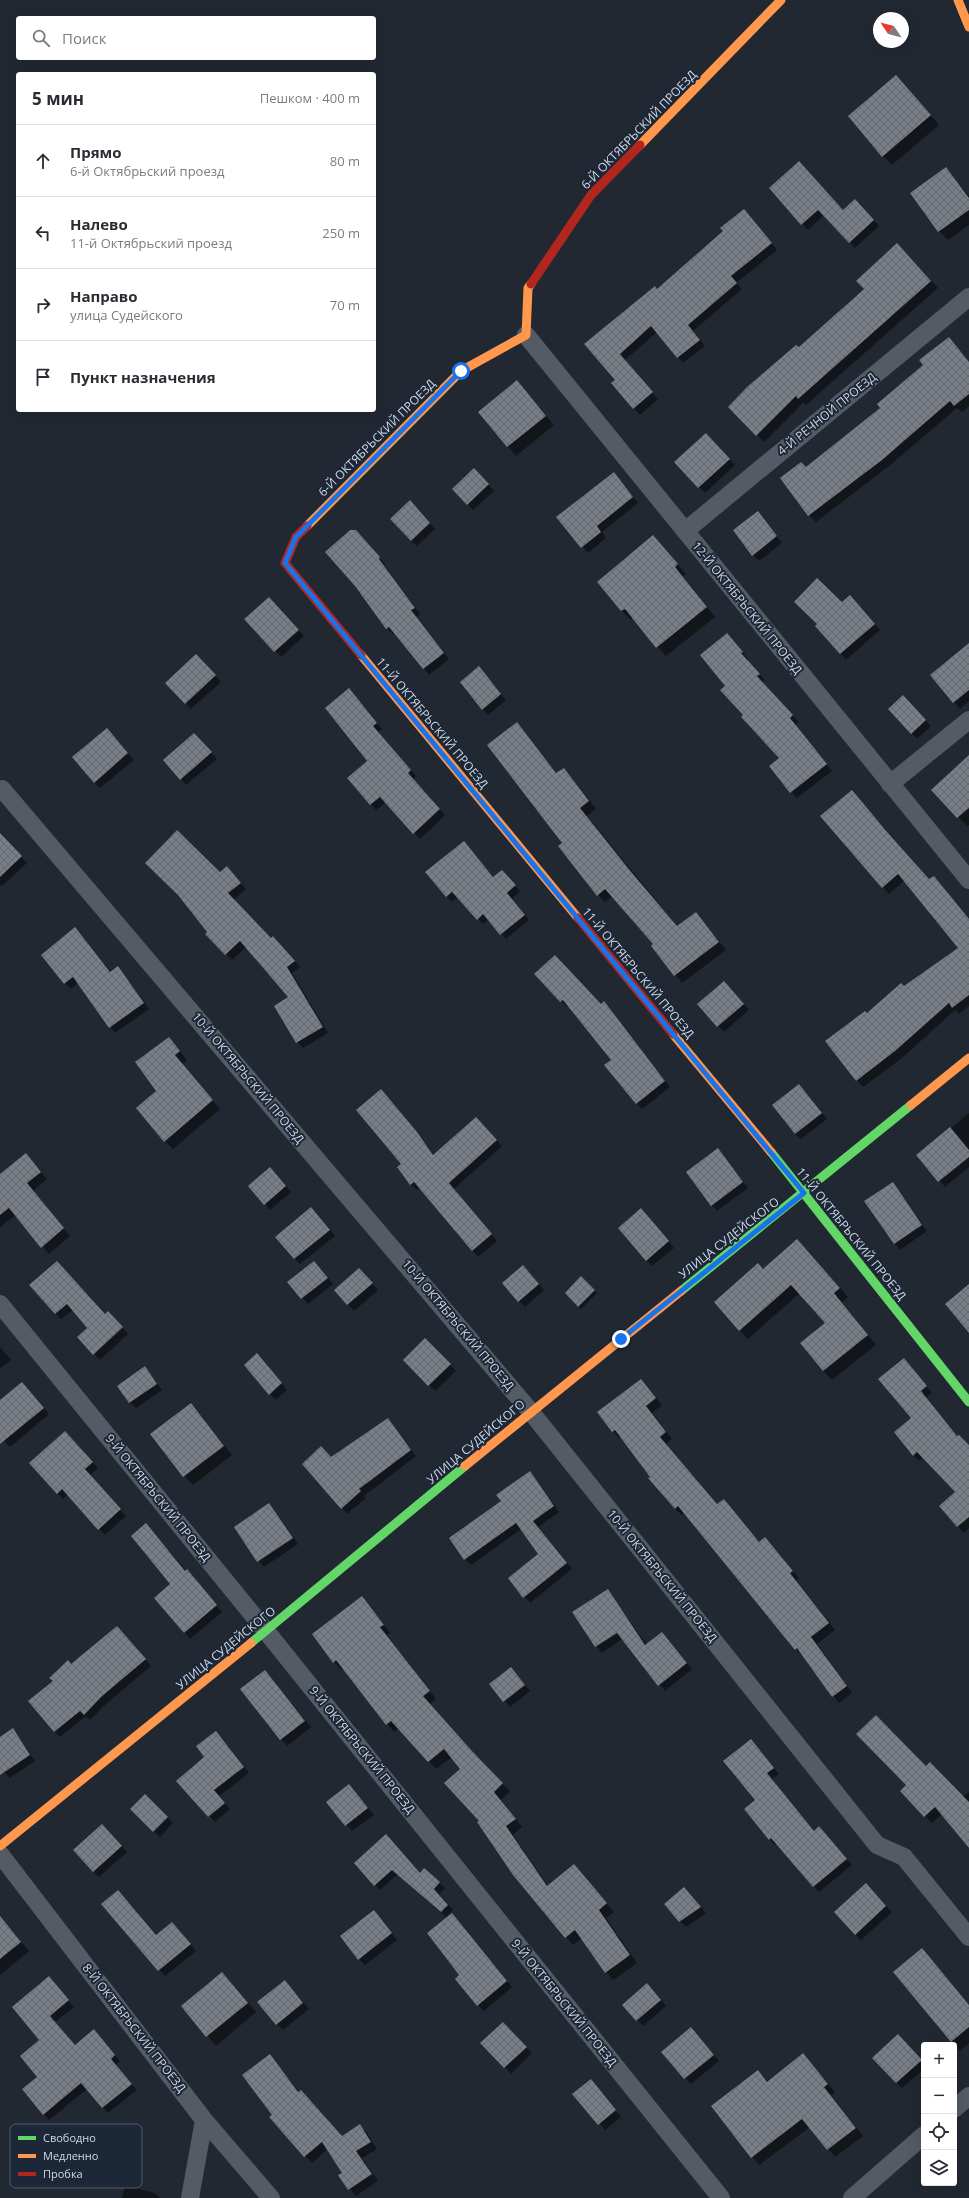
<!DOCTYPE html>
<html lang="ru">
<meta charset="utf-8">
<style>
body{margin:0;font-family:"Open Sans",sans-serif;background:#f7f7f7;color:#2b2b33}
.controls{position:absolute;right:12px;bottom:12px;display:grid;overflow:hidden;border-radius:4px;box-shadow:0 4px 16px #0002}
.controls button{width:36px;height:36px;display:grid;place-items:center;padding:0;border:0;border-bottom:1px solid #e1e1e2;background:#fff;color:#2b2b33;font:20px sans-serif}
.compass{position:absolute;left:873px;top:12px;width:36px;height:36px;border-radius:50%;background:#fff;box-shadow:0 4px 16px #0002;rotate:305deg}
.stop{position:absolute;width:12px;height:12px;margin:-9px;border:3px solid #1a73e8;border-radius:50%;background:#fff}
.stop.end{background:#1a73e8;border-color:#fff;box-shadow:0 1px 4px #0008}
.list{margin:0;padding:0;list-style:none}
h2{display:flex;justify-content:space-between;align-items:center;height:52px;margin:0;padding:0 16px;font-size:17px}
h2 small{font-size:13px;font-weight:400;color:#7c7c81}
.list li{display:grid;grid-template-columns:26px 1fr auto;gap:12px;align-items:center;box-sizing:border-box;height:72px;padding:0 16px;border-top:1px solid #e1e1e2}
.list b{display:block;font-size:15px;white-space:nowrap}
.list p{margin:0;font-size:13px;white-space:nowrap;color:#7c7c81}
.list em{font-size:13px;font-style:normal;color:#7c7c81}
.icon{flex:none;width:22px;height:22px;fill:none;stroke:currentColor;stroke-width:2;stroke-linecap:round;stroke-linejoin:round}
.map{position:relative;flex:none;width:969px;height:2198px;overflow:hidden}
.search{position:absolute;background:#fff;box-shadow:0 4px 16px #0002;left:16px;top:16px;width:360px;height:44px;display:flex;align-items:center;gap:10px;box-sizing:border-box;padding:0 14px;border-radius:4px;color:#7c7c81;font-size:15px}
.panel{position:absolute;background:#fff;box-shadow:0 4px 16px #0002;left:16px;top:72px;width:360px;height:340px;border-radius:4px}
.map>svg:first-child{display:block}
.shadow{fill:#0007}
.building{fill:url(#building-cross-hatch)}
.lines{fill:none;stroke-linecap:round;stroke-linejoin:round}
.street{stroke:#545b65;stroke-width:18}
.fast{stroke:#63d668;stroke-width:9}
.slow{stroke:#ff974d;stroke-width:9}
.jam{stroke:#b3261e;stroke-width:9}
.route{stroke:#1a73e8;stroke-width:5}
.labels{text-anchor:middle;stroke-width:4;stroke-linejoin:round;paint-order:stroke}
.street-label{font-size:12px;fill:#d1d8e4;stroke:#1c2738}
.key{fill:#1c2738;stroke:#525c6c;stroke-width:1}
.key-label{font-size:11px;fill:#d1d8e4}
</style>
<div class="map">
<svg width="969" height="2198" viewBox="0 0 969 2198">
<defs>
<pattern id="building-cross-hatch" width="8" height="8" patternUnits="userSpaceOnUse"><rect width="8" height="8" fill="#787d86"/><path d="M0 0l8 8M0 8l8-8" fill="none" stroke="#64686f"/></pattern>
</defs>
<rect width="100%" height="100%" fill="#222832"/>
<path class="shadow" d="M905,85l34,40 -47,40 -9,-9z
M799,162l44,49 18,-5 18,20 -24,22 -31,-33 -16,15 -6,-6z
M946,168l23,28v29l-21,15 -9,-9z
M749,216l28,34 -41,33 6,6 -49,42 12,15 -22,17 -26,-31 -32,28 33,39 -18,16 -28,-31 4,-4 -30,-36z
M904,251l34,37 -132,117 -3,-2 -39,39 -35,-35 70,-58z
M949,338l20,24v44l-7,6 -5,-4 -68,58 -73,56 -7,-7 -3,-47 75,-60z
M517,382l37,43 -38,31 -36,-44z
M711,440l24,25 -30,28 -6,-6z
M474,469l20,22 -21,19 -20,-21z
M614,474l24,29 -36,29 4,6 -18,15 -31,-36z
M416,508l19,21 -18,17 -6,-5z
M758,512l24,31 -23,18 -6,-6z
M653,536l33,38 -3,2 32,41 -49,39 -33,-38 -2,2 -9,-9 -24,-29z
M362,537l23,27 -1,1 36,49 -4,3 33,42 -20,16 -34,-43 -2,2 -6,-6z
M856,603l24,27 -34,30 -30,-34 26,-22z
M275,604l29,32 -23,21 -35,-38z
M733,640l15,19 -2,1 19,20 -3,2 37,40 -4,3 37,46 -35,27 -27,-32 10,-8 -35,-43 -19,-29z
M969,644v57l-9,8 -29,-34z
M202,661l19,21 -30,27 -24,-26z
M485,674l21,26 -18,15 -6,-6z
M355,696l27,33 -4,3 38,44 -3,3 32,36 -25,24 -34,-37 -10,8 -28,-31 20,-18z
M908,702l23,24 -14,13 -28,-29z
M517,723l40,51 7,-5 7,8 25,32 -9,7 91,111 18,-14 30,37 -44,33 -29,-37 2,-1 -42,-49 -8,6 -7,-7 -35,-52z
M113,735l21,25 -34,28 -6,-6z
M200,740l17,19 -31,26 -5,-6z
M969,767v58l-2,1 -34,-36z
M852,791l78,89 4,-3 6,7 29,36v86l-10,8 -4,-4 -53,48 -39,29 -6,-7 10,-66 92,-66 -55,-67 -15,13 -67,-78z
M0,833l27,30 -25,23 -2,-2z
M464,842l30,36 13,-2 13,15 -8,8 17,21 -23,19 -17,-20 -6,5 -25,-27 -6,5 -6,-6z
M227,867l19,22 -13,11 38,40 8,3 21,24 -8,6 36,60 -25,15 -6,-6 -7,-44 -44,-51 -14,13 -26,-26 13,-61z
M75,929l36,43 6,-5 6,6 26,36 -34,24 -37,-50 -7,6 -6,-6z
M536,975l65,30 3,-3 66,85 -28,22 -6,-6 -23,-43 -44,-55 -2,2z
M729,988l20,22 -25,22 -25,-28z
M169,1038l18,22 -5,4 38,45 -47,40 -8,-8 -8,-49z
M805,1091l22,28 -26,20 -6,-5z
M387,1096l47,59 48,-31 20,22 -48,43 43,52 -19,16 -58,-69 -3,2 -6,-6 -8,-20z
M969,1113v54l-24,20 -27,-32z
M718,1149l30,39 -31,23 -5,-6z
M32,1161l15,18 -14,12 37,45 -21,18 -33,-39 -16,12v-51z
M276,1175l15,17 -21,18 -5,-6z
M892,1183l35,48 -27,19 -35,-49z
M317,1214l18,22 -35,28 -6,-6z
M646,1215l28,33 -22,18 -6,-6z
M806,1249l42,48 -6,5 34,43 -44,35 -9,-9 4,-48 -27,-30 -52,46 -9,-9 25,-60z
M320,1268l13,16 -25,20 -19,-21z
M529,1272l15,18 -19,17 -6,-6z
M365,1275l13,15 -24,21 -19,-21z
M581,1278l16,15 -16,16 -15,-16z
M30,1285l84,33 14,16 -28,26 -22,-23 10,-9 -15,-18 -12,9z
M425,1339l31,32 -21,20 -31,-31z
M0,1347l11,13 -11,9z
M263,1360l24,30 -11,10 -6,-6z
M909,1366l23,27 -6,5 32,39 11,10v81l-5,5 -24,-27 17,-14 -34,-35 -4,4 -6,-6z
M145,1368l17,22 -26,18 -6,-6z
M641,1380l21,25 -10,8 20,26 -6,5 52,61 6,-5 35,43 12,2 28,33 -3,2 39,50 -18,14 35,49 -13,10 -36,-48 -8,-6 -110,-137 -3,3 -7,-6 -54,-73 -2,2 -6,-7z
M22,1383l27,31 -39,33 -10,-11v-35z
M191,1404l41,51 -39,30 -9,-9z
M387,1419l29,37 -52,40 2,2 -19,16 -5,-6 -11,-50z
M71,1438l27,30 -8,7 36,41 -21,19 -37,-40 -5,4 -6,-6z
M530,1472l29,40 -21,15 34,42 -42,34 -21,-25 30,-24 -18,-25 -50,36 -6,-6 37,-58z
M269,1504l29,40 -34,23 -29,-40z
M152,1531l70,81 -32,27 -35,-41 17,-14z
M608,1590l39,55 21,-6 24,30 -27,22 -43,-52 -20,14 -29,-40z
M362,1597l28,36 -3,2 49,64 -6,5 48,55 32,32 -9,9 21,27 -9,8 35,51 26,-21 40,47 -8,6 31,45 -24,17 -7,-8 -24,-34 -9,7 -60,-71 -32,-53 -19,-52 -10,-12 -16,12 -37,-41 -5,4 -7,-8 -43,-56 -2,2 -8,-8z
M123,1633l28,33 -44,37 -17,17 -4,-4 -26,21 -6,-6v-49l17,-16z
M265,1671l46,56 -24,19 -45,-57z
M516,1674l14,17 -20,16 -20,-23z
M13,1729l22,32 -25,17 -10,-11v-29z
M222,1738l27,35 -30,23 11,13 -15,13 -37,-41 28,-24z
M751,1741l28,33 -7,5 43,53 10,1 27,32 -33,27 -42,-48 -2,1 -6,-6 -13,-39z
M926,1767l37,30 6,-5v54l-27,-32 -10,9 -31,-32z
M349,1785l25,30 -22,16 -24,-29z
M145,1796l28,27 -13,14 -28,-28z
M108,1831l19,21 -28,25 -6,-6z
M356,1863l65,11 4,-4 20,18 -6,6 14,16 -7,7 -48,-43 -18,16z
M871,1890l21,22 -31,28 -6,-6z
M690,1894l16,19 -20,14 -6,-6z
M124,1897l33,39 21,-7 18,22 -31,25 -63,-72z
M374,1911l23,29 -32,25 -6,-6z
M0,1917l29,34 -29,24z
M458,1921l54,66 -28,24 -6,-6 -17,-29z
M922,1949l47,56v38l-9,8 -66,-78z
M222,1973l34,39 -40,34 -34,-40z
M285,1981l24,28 -26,21 -6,-6z
M54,1983l20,24 -19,15 20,24 24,-10 21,25 -4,4 21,25 -29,23 -21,-24 -38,31 -5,-6 -6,-37 3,-37z
M653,1990l13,16 -23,20 -19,-21z
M503,2023l29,30 -21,21 -29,-31z
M697,2034l22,27 -28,23 -28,-32z
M904,2041l20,23v5l-22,19 -6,-5z
M803,2054l32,38 -4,3 32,41 -28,21 -25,-30 -51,38 -47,-59 46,-35 10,11z
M270,2055l29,37 43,45 18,-11 7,7 10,16 -15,9 16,23 -22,15 -16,-20 3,-2 -15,-25 -16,14 -41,-45 2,-3z
M596,2086l25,31 -16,13 -31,-36z
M125,2185l30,8 5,5h-38z"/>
<path class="building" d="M896,75l35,40 -49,42 -34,-41z
M799,161l44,49 12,-11 19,21 -25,23 -31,-33 -17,15 -32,-37z
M946,167l23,31v12l-31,22 -28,-39z
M744,209l28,34 -41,33 6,7 -49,42 12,15 -23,18 -26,-32 -31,28 33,38 -20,17 -22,-26 4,-3 -31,-36 71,-58 2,3 66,-58 -3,-3z
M897,243l34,38 -133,118 -2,-3 -40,40 -28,-29 19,-20 49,-42 3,2 65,-58 -8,-8z
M949,337l20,25v32l-15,12 -4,-5 -68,59 -74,56 -28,-38 21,-16 5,5 74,-59 -3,-4 46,-39 -4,-5z
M517,380l29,36 -39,31 -29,-35z
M706,433l24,26 -32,29 -24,-26z
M474,468l15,16 -22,21 -15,-16z
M614,472l19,25 -36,29 4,6 -20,16 -25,-31z
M410,500l20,23 -19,18 -21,-22z
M758,511l19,25 -25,20 -19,-26z
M350,530h6l24,27 -1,2 36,49 -4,2 33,43 -21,16 -34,-42 -3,2 -31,-43 -30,-34z
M653,535l25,29 -3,3 32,40 -51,41 -31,-39 -4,2 -24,-29z
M817,578l25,24 8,-7 25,29 -35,30 -25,-28 2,-2 -23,-22z
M269,597l30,33 -25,22 -30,-33z
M727,633l16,19 -2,1 19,21 -3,2 36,39 -3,3 37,46 -37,29 -21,-27 10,-8 -38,-41 2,-2 -23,-25 5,-4 -25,-31z
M969,643v47l-16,13 -23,-28z
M196,654l20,21 -31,29 -20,-21z
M479,666l22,28 -19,16 -22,-28z
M349,688l28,35 -4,3 38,44 -3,3 32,36 -27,25 -33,-37 -10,8 -23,-27 20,-17 -42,-53z
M903,695l23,25 -15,14 -23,-25z
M517,722l39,51 8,-5 25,33 -9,7 52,65 45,53 19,-14 23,30 -45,34 -23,-30 2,-2 -48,-55 -8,7 -39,-50 4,-3 -75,-98z
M107,728l21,25 -34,30 -22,-26z
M194,733l18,19 -32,28 -17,-20z
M969,755v53l-12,10 -26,-28z
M852,790l36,43 41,46 5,-3 35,43v76l-17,13 -3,-5 -54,48 -39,30 -31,-40 40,-30 2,2 34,-30 3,3 54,-38 -60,-74 -16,14 -62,-72z
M177,830l43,42 7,-6 14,17 -13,10 43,45 2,-2 22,25 -8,6 36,60 -27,16 -22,-37 14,-9 -48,-56 -15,14 -20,-21 2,-2 -29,-37 -33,-32z
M0,833l22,23 -22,21z
M464,841l29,36 9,-7 14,15 -9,8 18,22 -25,20 -17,-21 -6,6 -25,-28 -6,5 -21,-25z
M75,927l35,45 8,-6 26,37 -35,25 -36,-51 -9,7 -23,-29z
M555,955l46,49 3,-3 61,80 -29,23 -32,-39 7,-5 -48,-60 -3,2 -26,-28z
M724,981l20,23 -27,23 -20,-23z
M169,1037l11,14 -5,4 38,45 -49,42 -28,-34 20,-17 -21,-29z
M799,1084l23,29 -27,21 -23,-29z
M381,1089l36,43 16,23 43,-38 21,23 -48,43 43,51 -20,17 -58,-69 -4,3 -13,-18 4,-3 -45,-54z
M950,1127l19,23v7l-31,25 -22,-27z
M718,1148l25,34 -32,24 -25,-34z
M26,1153l15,19 -14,11 37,45 -23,20 -32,-40 -9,7v-41z
M270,1167l16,19 -22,19 -16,-19z
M893,1182l29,43 -28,19 -30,-43z
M311,1207l19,23 -36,29 -19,-22z
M641,1208l28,33 -23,20 -28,-33z
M797,1239l43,49 -6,5 34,42 -45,36 -23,-28 25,-20 -34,-38 -52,46 -25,-29 44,-39 5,6z
M57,1261l48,53 3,-3 15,16 -30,28 -16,-18 10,-9 -20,-24 -12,10 -26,-29z
M314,1261l14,17 -27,21 -14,-17z
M523,1265l16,19 -21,18 -16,-19z
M359,1268l14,15 -26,22 -13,-15z
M581,1276l14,14 -17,17 -13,-14z
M969,1284v49l-24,-29z
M425,1338l26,26 -23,22 -25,-26z
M257,1353l25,30 -13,12 -25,-30z
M904,1358l23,28 -6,5 36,45 2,-1 10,10v72l-12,10 -18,-21 16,-14 -38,-40 -4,4 -19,-24 17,-14 -33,-39z
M145,1366l12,18 -28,19 -12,-17z
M641,1379l15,19 -10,8 20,26 -6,5 57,67 7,-5 35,43 6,-5 28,34 -3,2 39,50 -18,14 36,49 -15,11 -35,-49 -2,2 -117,-144 -3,3 -27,-31 2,-1 -35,-47 -3,2 -15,-20z
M22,1382l22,26 -44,36v-44z
M191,1403l33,43 -41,31 -33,-43z
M388,1418l23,32 -52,39 2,2 -20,18 -39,-45 19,-18 10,11z
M65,1431l28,31 -8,7 36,40 -23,21 -36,-41 -5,5 -28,-31z
M530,1471l24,35 -21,15 34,42 -44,35 -15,-20 30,-24 -22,-31 -52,37 -15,-22 52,-37 -5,-6z
M269,1503l24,35 -36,24 -23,-35z
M146,1523l39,48 2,-2 30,36 -33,28 -30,-35 16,-14 -39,-48z
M608,1589l37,56 17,-13 25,31 -29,23 -41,-53 -22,14 -23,-35z
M362,1596l22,29 -4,2 50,64 -7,5 48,54 32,33 -9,9 22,27 -10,7 41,60 27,-22 33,39 -8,7 31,45 -25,18 -30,-43 -10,8 -52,-63 -36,-53 2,-1 -35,-38 16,-14 -16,-20 -16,13 -37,-41 -5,4 -50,-65 -3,3 -21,-29z
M117,1626l29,33 -45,38 -17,18 -4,-4 -26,21 -26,-31 25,-20 -4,-3 19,-18 3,4z
M511,1667l14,18 -22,17 -14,-18z
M265,1670l40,51 -25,19 -40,-51z
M876,1715l50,51 4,-4 39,40v46l-34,-41 -11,10 -24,-26 6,-6 -50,-51z
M13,1728l17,27 -30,20v-38z
M216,1731l28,36 -30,23 11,13 -17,14 -32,-36 28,-24 -8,-11z
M751,1739l23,29 -7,5 47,58 5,-5 28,33 -34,28 -42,-49 -2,2 -25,-31 11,-9 -32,-39z
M349,1784l19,24 -23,18 -19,-24z
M145,1794l23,23 -15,15 -23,-23z
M102,1824l20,22 -29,26 -20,-22z
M386,1834l34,39 4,-5 16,14 -6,7 14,16 -7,7 -49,-42 -18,16 -20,-23z
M866,1883l20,23 -31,29 -21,-23z
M684,1887l17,20 -22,15 -15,-18z
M118,1890l38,45 16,-13 19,22 -33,27 -57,-67z
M374,1910l18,23 -34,27 -18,-24z
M452,1913l55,68 -30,25 -22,-27 4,-4 -32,-42z
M0,1916l21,26 -21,17z
M922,1948l47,57v22l-18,15 -58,-70z
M222,1972l26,31 -42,34 -25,-31z
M49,1976l20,24 -19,16 25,29 19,-16 21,26 -4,4 21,25 -30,24 -21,-25 -38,32 -21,-26 15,-12 -17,-21 19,-16 -27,-33z
M285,1980l18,23 -27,22 -19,-23z
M647,1983l14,17 -25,21 -14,-16z
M503,2022l24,25 -23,21 -24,-25z
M691,2027l23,28 -30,24 -23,-27z
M898,2034l24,26 -26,23 -24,-25z
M803,2053l25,31 -4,3 32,41 -29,22 -25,-31 -51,39 -40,-52 47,-36 9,12z
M270,2054l28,38 3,-2 41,46 18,-12 11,18 -15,9 16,23 -24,16 -10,-15 4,-2 -20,-31 -18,15 -35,-40 3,-2 -30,-40z
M591,2079l25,31 -18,15 -26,-31z"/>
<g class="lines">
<path class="street" d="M526,335l443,545
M685,531l284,-234
M890,784l79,-64
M2,789l529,623 346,433 27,12 65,80
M0,1304l266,327 455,567
M0,1854l204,266 67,78
M954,2109l15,-13
M190,2198l14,-78
M852,2198l72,-63"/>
<path class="fast" d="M771,1152l198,250
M681,1291l230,-186
M251,1643l214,-177"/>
<path class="slow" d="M958,0l11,27
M640,145l141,-145
M307,526l154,-155 65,-36 2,-47 3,-4
M361,655l217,263
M673,1034l98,118
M911,1105l58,-47
M465,1466l216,-175
M0,1846l251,-203"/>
<path class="jam" d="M531,284l60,-89 49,-50
M307,526l-11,11 -11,26 76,92
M578,918l95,116"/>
</g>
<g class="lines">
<path class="route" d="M461,371l-165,166 -11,26 519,630 -183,146"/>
</g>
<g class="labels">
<g class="street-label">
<text transform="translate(639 130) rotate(-46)" y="4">6-Й ОКТЯБРЬСКИЙ ПРОЕЗД</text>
<text transform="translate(827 414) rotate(-39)" y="4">4-Й РЕЧНОЙ ПРОЕЗД</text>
<text transform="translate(377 438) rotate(-45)" y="4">6-Й ОКТЯБРЬСКИЙ ПРОЕЗД</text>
<text transform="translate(747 608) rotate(51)" y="4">12-Й ОКТЯБРЬСКИЙ ПРОЕЗД</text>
<text transform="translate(432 723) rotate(50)" y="4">11-Й ОКТЯБРЬСКИЙ ПРОЕЗД</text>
<text transform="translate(638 973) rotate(50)" y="4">11-Й ОКТЯБРЬСКИЙ ПРОЕЗД</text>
<text transform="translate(248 1078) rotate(50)" y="4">10-Й ОКТЯБРЬСКИЙ ПРОЕЗД</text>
<text transform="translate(851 1234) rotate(51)" y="4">11-Й ОКТЯБРЬСКИЙ ПРОЕЗД</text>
<text transform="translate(729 1238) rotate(-38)" y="4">УЛИЦА СУДЕЙСКОГО</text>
<text transform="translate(458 1325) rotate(50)" y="4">10-Й ОКТЯБРЬСКИЙ ПРОЕЗД</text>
<text transform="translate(476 1442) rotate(-40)" y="4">УЛИЦА СУДЕЙСКОГО</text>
<text transform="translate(158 1498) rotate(51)" y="4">9-Й ОКТЯБРЬСКИЙ ПРОЕЗД</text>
<text transform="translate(662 1576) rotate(51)" y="4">10-Й ОКТЯБРЬСКИЙ ПРОЕЗД</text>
<text transform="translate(226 1648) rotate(-39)" y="4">УЛИЦА СУДЕЙСКОГО</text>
<text transform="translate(362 1750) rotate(51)" y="4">9-Й ОКТЯБРЬСКИЙ ПРОЕЗД</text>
<text transform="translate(564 2003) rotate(51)" y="4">9-Й ОКТЯБРЬСКИЙ ПРОЕЗД</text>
<text transform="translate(134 2028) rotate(52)" y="4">8-Й ОКТЯБРЬСКИЙ ПРОЕЗД</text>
</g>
</g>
<rect x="10" y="2124" width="132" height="64" rx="6" class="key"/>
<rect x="18" y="2136" width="18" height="4" fill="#63d668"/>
<rect x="18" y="2154" width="18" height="4" fill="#ff974d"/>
<rect x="18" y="2172" width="18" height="4" fill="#b3261e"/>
<g class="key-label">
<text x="43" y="2142">Свободно</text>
<text x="43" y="2160">Медленно</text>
<text x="43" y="2178">Пробка</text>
</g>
</svg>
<div class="controls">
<button>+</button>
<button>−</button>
<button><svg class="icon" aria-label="locate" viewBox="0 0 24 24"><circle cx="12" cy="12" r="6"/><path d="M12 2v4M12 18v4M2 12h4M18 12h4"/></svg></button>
<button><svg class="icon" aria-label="layers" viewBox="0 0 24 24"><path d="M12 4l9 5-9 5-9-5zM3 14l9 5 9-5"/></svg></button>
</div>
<svg class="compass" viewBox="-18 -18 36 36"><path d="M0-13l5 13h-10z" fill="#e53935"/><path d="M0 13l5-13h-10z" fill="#7c7c81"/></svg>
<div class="stop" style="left:461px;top:371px"></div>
<div class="stop end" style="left:621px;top:1339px"></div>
<div class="search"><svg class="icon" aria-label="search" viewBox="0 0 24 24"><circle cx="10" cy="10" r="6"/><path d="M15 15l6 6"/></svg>Поиск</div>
<section class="panel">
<h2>5 мин<small>Пешком · 400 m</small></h2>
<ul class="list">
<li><svg class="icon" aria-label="ahead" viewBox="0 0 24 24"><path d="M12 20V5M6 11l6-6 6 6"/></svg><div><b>Прямо</b><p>6-й Октябрьский проезд</p></div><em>80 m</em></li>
<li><svg class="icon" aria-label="left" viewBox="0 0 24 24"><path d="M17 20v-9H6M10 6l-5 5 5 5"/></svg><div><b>Налево</b><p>11-й Октябрьский проезд</p></div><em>250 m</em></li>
<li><svg class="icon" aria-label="right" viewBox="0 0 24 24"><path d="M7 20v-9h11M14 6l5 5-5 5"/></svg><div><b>Направо</b><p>улица Судейского</p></div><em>70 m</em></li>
<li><svg class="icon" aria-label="arrive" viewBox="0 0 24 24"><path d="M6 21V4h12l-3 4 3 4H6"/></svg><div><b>Пункт назначения</b></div></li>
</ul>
</section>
</div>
